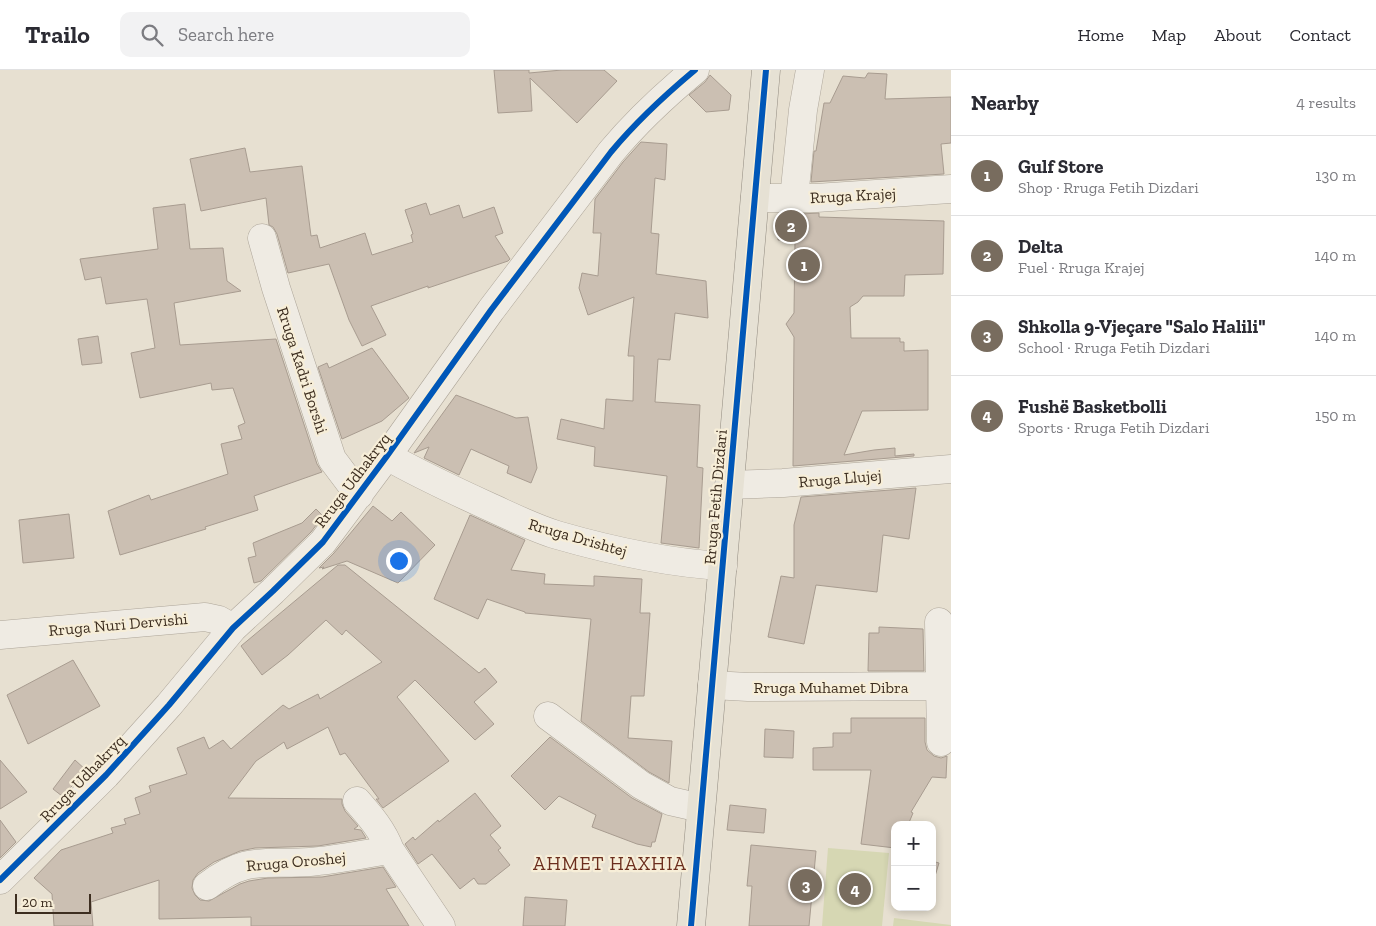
<!DOCTYPE html>
<meta charset="utf-8">
<style>
body{margin:0;font-family:"Zilla Slab",serif;background:#f2f2f3;color:#2b2b33}
.controls{position:absolute;right:15px;bottom:15px;display:grid;overflow:hidden;border-radius:10px;box-shadow:0 2px 8px #0003}
.controls button{width:45px;height:45px;display:grid;place-items:center;padding:0;border:0;border-bottom:1px solid #e1e1e2;background:#fff;color:#2b2b33;font:25px sans-serif}
.scale{position:absolute;left:15px;bottom:12px;width:76px;box-sizing:border-box;padding-left:5px;border:2px solid #3d2e20;border-top:0;font-size:14px;line-height:18px;white-space:nowrap;color:#3d2e20;-webkit-text-stroke:4px #f7eed8;paint-order:stroke}
.you{position:absolute;left:398px;top:490px;width:18px;height:18px;margin:-12px;border:4px solid #fff;border-radius:50%;background:#1a73e8;box-shadow:0 0 0 8px #1a73e833}
.badge{display:grid;place-items:center;width:32px;height:32px;border-radius:50%;background:#786c5e;color:#fff;font-size:16px;font-weight:700}
.pin{position:absolute;translate:-50% -50%;border:2px solid #fff;box-shadow:0 1px 5px #0006}
.list{margin:0;padding:0;list-style:none}
h2{display:flex;justify-content:space-between;align-items:center;height:65px;margin:0;padding:0 20px;font-size:21px}
h2 small{font-size:16px;font-weight:400;color:#7c7c81}
.list li{display:grid;grid-template-columns:32px 1fr auto;gap:15px;align-items:center;box-sizing:border-box;height:80px;padding:0 20px;border-top:1px solid #e1e1e2}
.list b{display:block;font-size:19px;white-space:nowrap}
.list p{margin:0;font-size:16px;white-space:nowrap;color:#7c7c81}
.list em{font-size:16px;font-style:normal;color:#7c7c81}
.icon{flex:none;width:28px;height:28px;fill:none;stroke:currentColor;stroke-width:2;stroke-linecap:round;stroke-linejoin:round}
.map{position:relative;flex:none;width:951px;height:856px;overflow:hidden}
header{display:flex;align-items:center;gap:30px;box-sizing:border-box;height:70px;padding:0 25px;background:#fff;border-bottom:1px solid #e1e1e2}
header strong{font-size:24px}
nav{display:flex;gap:28px;margin-inline-start:auto;font-size:18px}
.search{width:350px;height:45px;background:#f2f2f3;display:flex;align-items:center;gap:12px;box-sizing:border-box;padding:0 18px;border-radius:10px;color:#7c7c81;font-size:19px}
main{display:flex}
aside{flex:1;background:#fff}
.map>svg:first-child{display:block}
.pitch{fill:#d6d7b3}
.building{fill:#cbbfb2;stroke:#a89c90}
.lines{fill:none;stroke-linecap:round;stroke-linejoin:round}
.minor-casing{stroke:#ada599;stroke-width:29}
.major-casing{stroke:#928b80;stroke-width:29}
.minor{stroke:#efebe3;stroke-width:28}
.major{stroke:#e6e1d4;stroke-width:28}
.cycleway-casing{stroke:#f7eed8;stroke-width:9}
.cycleway{stroke:#0057b8;stroke-width:6}
.labels{text-anchor:middle;stroke-width:4.5;stroke-linejoin:round;paint-order:stroke}
.street-label{font-size:16px;fill:#3d2e20;stroke:#f7eed8}
.quarter-label{font-size:19px;letter-spacing:1px;fill:#6b2e1e;stroke:#f7eed8}
</style>
<header>
<strong>Trailo</strong>
<div class="search"><svg class="icon" aria-label="search" viewBox="0 0 24 24"><circle cx="10" cy="10" r="6"/><path d="M15 15l6 6"/></svg>Search here</div>
<nav><a>Home</a><a>Map</a><a>About</a><a>Contact</a></nav>
</header>
<main>
<div class="map">
<svg width="951" height="856" viewBox="0 0 951 856">
<rect width="100%" height="100%" fill="#e7e0d1"/>
<path class="pitch" d="M828,778l61,5 -7,73h-60z
M894,848l57,7v1h-58z"/>
<path class="building" d="M494,0h35v3l33,-3h42l13,11 -40,42 -47,-45 2,33 -34,2z
M868,3l19,1 -2,25 66,-2v46l-10,1 3,30 -133,8 3,-31h2l8,-48h6l13,-27 22,2z
M710,5l21,20 -2,15 -23,2 -17,-17 16,-13z
M641,72l26,2 -2,36 -10,-2 -4,55 8,1 -3,40 50,7 2,37 -33,-5 -5,47 -12,-1 -3,43 45,3 -3,62 6,1 -4,80 -38,-5 6,-67 -73,-10 1,-19 -38,-8 4,-20 43,10 2,-30 27,2 1,-45h-6l6,-59 -46,18 -9,-27 3,-15 16,3 3,-43h-8l2,-34 28,-37z
M245,78l5,24 52,-6 9,70 6,-1 3,13 45,-15 7,22 41,-13 -2,-7 2,-1 -8,-24 21,-7 4,12 29,-10 4,13 31,-11 9,26 -8,3 15,23 -2,2 -80,27v-2l-57,20 15,29 -24,11 -13,-26 -20,-56 -41,9 -11,-39 -4,-7 -4,-2 -3,-27 -65,13 -11,-52z
M185,134l5,45 33,-1 4,33 14,10 -67,12 6,42 96,-6 41,125 5,8 -68,24 4,14 -53,17 1,2 -86,26 -12,-44 41,-16 2,5 77,-26 -7,-30 21,-5 -4,-13 7,-3 -12,-35 -21,2 -1,-7 -71,15 -9,-45 24,-5 -8,-49 -41,5 -5,-27 -16,3 -5,-21 78,-10 -5,-41z
M819,143v4l125,4 -1,53 -38,1 -1,21h-41l-5,6 -8,5 1,31h49v4h4v9l24,-1v60l-66,1 -18,44 30,-5 21,-2v8l19,-2v2l-121,10 1,-129 -8,-13 8,-11 1,-73h-17l1,-23 21,1v-4z
M98,266l4,27 -20,2 -4,-26z
M372,278l37,50 -27,23 -40,18 -24,-72 9,-4 2,5z
M456,325l60,23 12,-1 9,51 -6,15 -24,-10 2,-7 -38,-17 -12,26 -35,-17 5,-11 -15,6z
M916,418l-7,51 -26,-4 -6,57 -61,-7 -12,59 -36,-7 13,-61 13,2v-53l7,-28z
M373,436l19,15 9,-9 34,33 -37,38 -51,-22 -25,8 2,-2 -5,1 15,-15z
M316,439l7,7 -12,16 -50,49 -7,2 -6,-25 8,-2 -3,-13 49,-20z
M69,444l5,44 -51,5 -4,-43z
M470,445l55,25 -14,30 34,4 -1,10 50,2v-10l48,3 -2,34h10l-6,83h-13l-3,42 44,3 -3,42 -20,-11 -68,-51 10,-102 -66,-6v-1l-38,-13 -9,20 -44,-20z
M338,495h7l134,108 6,-5 12,14 -23,20 20,22 -19,16 -60,-60 -18,17 52,64 -66,47 -7,-9h3l-34,-46 -5,2 -12,-28 -41,22 -3,-7 -28,19 -28,37 114,1v5l3,7 13,15 -4,3 7,1 5,8 -48,8 -63,2 -15,3 -26,11 -16,11 -5,7 -1,8 3,7 5,5 9,1 31,-17 9,-3 19,-3 54,-1 61,-10 13,20 -10,2 23,37h-158v-9l-92,2v-39l-68,22 2,24h-39l-2,-32 -18,-16 27,-28 52,-17 -2,-5 15,-4 -2,-5 16,-5 -5,-16 16,-6 -2,-6 38,-12 -10,-26 27,-11 5,12 14,-9 8,9 52,-44 6,4 29,-15 2,5 62,-37 -36,-32 -4,5 -16,-15 -38,35 -26,20 -21,-29z
M879,557l44,2 1,42h-56l1,-38h10z
M73,590l27,46 -72,38 -21,-49z
M851,648h74v24l2,8 7,6 7,2 6,-2 -1,22 -14,-1 -21,35 2,1 -5,12h-13v23l-34,-4 10,-74h-58v-22l20,-1v-14h18z
M765,659l29,2 -1,27 -29,-1z
M550,667l82,61 30,16 -7,28h-3l-1,5 -14,-3 -45,-17 4,-12 -37,-19 -14,14 -34,-34z
M0,690l27,32 -27,17z
M75,690l12,11 -25,25 -9,-7z
M475,723l26,33 -11,9 11,13 -3,2 12,15 -24,19h-8l-4,-6 -14,11 -28,-35 -14,10 -13,-20 8,-7 2,3 23,-20 1,2z
M730,735l36,4 -2,24 -37,-3z
M0,750l16,22 -16,16z
M751,775l65,6 -7,75h-60l3,-40h-5z
M932,791l7,2 -7,23z
M525,827l42,3 -2,26h-42z"/>
<g class="lines">
<defs>
<path id="minor" d="M755,128h61l135,-9
M794,128l9,-88 7,-40
M262,168l14,50 56,171 27,36
M387,386c33,19 68,35 103,51 22,10 44,21 67,28 52,15 112,28 166,31
M729,415l54,-2 168,-14
M939,552l2,120
M0,565l205,-18 14,3 14,8
M712,615l36,2 203,-1
M548,646l93,69 29,16 31,7
M357,731c14,16 26,30 33,49l51,76
M0,810l106,-105 63,-70 64,-77 40,-37 50,-49 64,-86 104,-146 120,-158c25,-30 54,-57 84,-82
M207,816c40,-31 57,-21 103,-24 27,-2 53,-8 80,-12"/>
<path id="major" d="M691,856l75,-856"/>
</defs>
<use href="#minor" class="minor-casing"/>
<use href="#major" class="major-casing"/>
<use href="#minor" class="minor"/>
<use href="#major" class="major"/>
<defs>
<path id="cycleway" d="M0,810l106,-105 63,-70 64,-77 40,-37 50,-49 64,-86 104,-146 120,-158c25,-30 54,-57 84,-82
M691,856l75,-856"/>
</defs>
<use href="#cycleway" class="cycleway-casing"/>
<use href="#cycleway" class="cycleway"/>
</g>
<g class="labels">
<g class="street-label">
<text transform="translate(853 125) rotate(-3)" y="6">Rruga Krajej</text>
<text transform="translate(303 300) rotate(72)" y="6">Rruga Kadri Borshi</text>
<text transform="translate(840 408) rotate(-5)" y="6">Rruga Llujej</text>
<text transform="translate(352 410) rotate(-53)" y="6">Rruga Udhakryq</text>
<text transform="translate(715 427) rotate(-85)" y="6">Rruga Fetih Dizdari</text>
<text transform="translate(578 467) rotate(16)" y="6">Rruga Drishtej</text>
<text transform="translate(118 554) rotate(-5)" y="6">Rruga Nuri Dervishi</text>
<text x="831" y="623">Rruga Muhamet Dibra</text>
<text transform="translate(82 708) rotate(-46)" y="6">Rruga Udhakryq</text>
<text transform="translate(296 791) rotate(-5)" y="6">Rruga Oroshej</text>
</g>
<g class="quarter-label">
<text x="610" y="800">AHMET HAXHIA</text>
</g>
</g>
</svg>
<div class="controls">
<button>+</button>
<button>−</button>
</div>
<div class="scale">20 m</div>
<div class="you"></div>
<div class="pin badge" style="left:804px;top:195px">1</div>
<div class="pin badge" style="left:791px;top:156px">2</div>
<div class="pin badge" style="left:806px;top:815px">3</div>
<div class="pin badge" style="left:855px;top:819px">4</div>
</div>
<aside>
<h2>Nearby<small>4 results</small></h2>
<ul class="list">
<li><span class="badge">1</span><div><b>Gulf Store</b><p>Shop · Rruga Fetih Dizdari</p></div><em>130 m</em></li>
<li><span class="badge">2</span><div><b>Delta</b><p>Fuel · Rruga Krajej</p></div><em>140 m</em></li>
<li><span class="badge">3</span><div><b>Shkolla 9-Vjeçare &quot;Salo Halili&quot;</b><p>School · Rruga Fetih Dizdari</p></div><em>140 m</em></li>
<li><span class="badge">4</span><div><b>Fushë Basketbolli</b><p>Sports · Rruga Fetih Dizdari</p></div><em>150 m</em></li>
</ul>
</aside>
</main>
